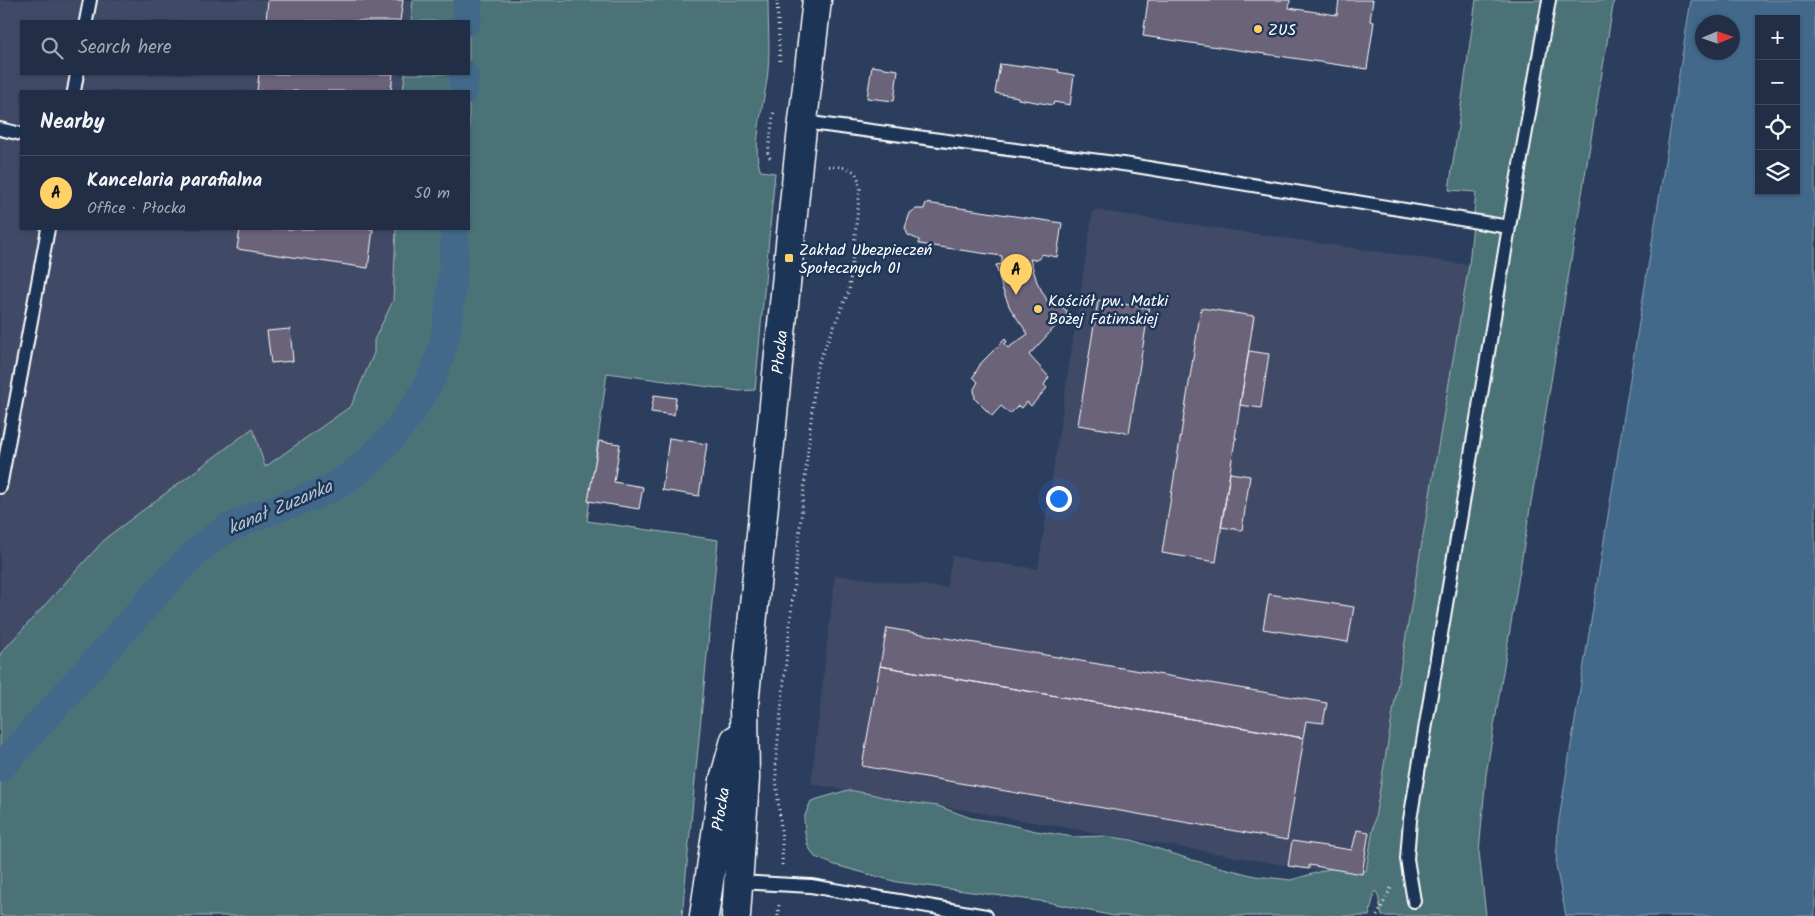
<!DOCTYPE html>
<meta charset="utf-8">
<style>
body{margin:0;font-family:Kalam,sans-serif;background:#2d3a51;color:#f1f3f6}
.controls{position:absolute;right:15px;top:15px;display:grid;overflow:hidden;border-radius:0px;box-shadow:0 1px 4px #0004}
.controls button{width:45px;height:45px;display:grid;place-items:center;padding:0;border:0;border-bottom:1px solid #3e4a5f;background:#212e46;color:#f1f3f6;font:25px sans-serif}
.compass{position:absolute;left:1695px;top:15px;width:45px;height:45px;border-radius:50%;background:#212e46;box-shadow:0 1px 4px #0004;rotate:88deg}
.you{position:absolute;left:1058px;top:498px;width:18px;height:18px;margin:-12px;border:4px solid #fff;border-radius:50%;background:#1a73e8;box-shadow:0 0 0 8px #1a73e833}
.badge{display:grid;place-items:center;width:32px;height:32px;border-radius:50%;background:#ffd166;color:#111;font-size:16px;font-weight:700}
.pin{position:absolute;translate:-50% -41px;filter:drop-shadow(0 1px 2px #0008)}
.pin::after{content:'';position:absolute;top:26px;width:18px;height:15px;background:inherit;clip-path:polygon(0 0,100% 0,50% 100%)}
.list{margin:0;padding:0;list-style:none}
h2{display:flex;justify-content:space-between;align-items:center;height:65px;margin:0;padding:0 20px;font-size:21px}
h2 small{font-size:16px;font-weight:400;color:#a2a8b3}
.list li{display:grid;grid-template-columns:32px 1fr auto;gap:15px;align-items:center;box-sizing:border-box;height:75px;padding:0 20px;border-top:1px solid #3e4a5f}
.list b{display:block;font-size:19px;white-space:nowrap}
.list p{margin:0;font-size:16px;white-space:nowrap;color:#a2a8b3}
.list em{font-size:16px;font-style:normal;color:#a2a8b3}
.icon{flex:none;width:28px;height:28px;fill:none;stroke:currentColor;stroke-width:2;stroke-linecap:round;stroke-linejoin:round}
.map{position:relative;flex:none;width:1815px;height:916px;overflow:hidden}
.search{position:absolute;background:#212e46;box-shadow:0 1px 4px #0004;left:20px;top:20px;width:450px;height:55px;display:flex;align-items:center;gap:12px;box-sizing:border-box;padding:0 18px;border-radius:0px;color:#a2a8b3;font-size:19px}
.panel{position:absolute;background:#212e46;box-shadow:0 1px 4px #0004;left:20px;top:90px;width:450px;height:140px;border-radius:0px}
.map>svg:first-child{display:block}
.built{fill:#3f4966}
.green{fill:#4c7377;stroke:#a6b9bb}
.water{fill:#43698a;stroke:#8ea5b9;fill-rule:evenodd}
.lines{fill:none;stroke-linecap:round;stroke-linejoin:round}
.canal{stroke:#43698a;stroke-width:29}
.building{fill:#6a647a;stroke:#fff}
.lane-casing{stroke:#fff;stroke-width:16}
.secondary-casing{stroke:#fff;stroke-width:31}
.path{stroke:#fff;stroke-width:3;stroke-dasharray:1 4;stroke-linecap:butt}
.lane{stroke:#1d3557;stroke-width:12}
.secondary{stroke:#1d3557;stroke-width:28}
.poi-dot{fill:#ffd166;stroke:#1d3557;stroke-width:2}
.labels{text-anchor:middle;stroke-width:5;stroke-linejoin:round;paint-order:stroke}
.poi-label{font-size:16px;fill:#fff;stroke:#1d3557;text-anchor:start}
.street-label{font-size:16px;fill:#fff;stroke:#1d3557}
.water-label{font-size:18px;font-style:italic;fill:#b4c3d0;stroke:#1d3557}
</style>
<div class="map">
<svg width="1815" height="916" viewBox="0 0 1815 916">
<rect width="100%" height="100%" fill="#2c3e5e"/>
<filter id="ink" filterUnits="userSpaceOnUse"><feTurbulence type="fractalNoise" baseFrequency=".02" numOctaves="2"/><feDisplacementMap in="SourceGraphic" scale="10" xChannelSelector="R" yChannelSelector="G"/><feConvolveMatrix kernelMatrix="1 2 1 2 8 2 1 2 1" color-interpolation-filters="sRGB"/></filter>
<g filter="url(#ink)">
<path class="built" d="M0,0h413l-2,21h-390v53h384l-2,17h-382v138h375l-3,72 -19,39v13l-23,53 -86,62 -13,-39 -145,108 -107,117z
M1093,210l376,55 -104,614 -554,-95 24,-209 112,13 5,-32 86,13z"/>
<path class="green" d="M413,0h355c0,23 2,47 0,71 -2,25 -18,79 -7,100l14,2 -20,217 -16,1 -132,-18 -20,148 131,19 -36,376h-682v-262l107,-117 146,-109 12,39 86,-61 23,-53v-13l19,-39 3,-72h73v-138h-66l2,-17h64v-53h-58z
M1476,0h138l-128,775 -7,77 7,64h-104l-4,-21 -3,-4 -6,25h-255l-67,-14 -150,-20 -62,-17 -20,-8 -7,-11 -3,-13 -1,-15 7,-17 37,-11 23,4 28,7 39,5 33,12 31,5 34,8 38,6 31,-1 27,4 60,20 63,16 36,4 45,-13 30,4 103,-606 7,-73 -27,-2z"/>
<path class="water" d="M1691,0h124v916h-249l-10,-50 2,-40zM1759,19h37v172h-37zM1702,22h30v30h-30z"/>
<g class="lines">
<path class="canal" d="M467,21l1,-21
M463,91l1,-17
M0,768l171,-191c16,-15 32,-34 51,-45 34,-20 74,-27 109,-44 45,-23 98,-89 111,-139 10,-39 11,-80 13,-120"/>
</g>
<path class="building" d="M268,0h135l-3,21h-134z
M1148,0h142l-1,8 48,7 2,-15h34l-3,21 4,1 -7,47 -224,-33z
M1000,64l23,3v-2l36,5 -1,2 16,3 -4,30 -16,-3 -1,3 -35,-6v-2l-23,-4z
M872,66l26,4 -4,31 -27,-3z
M259,74h134l-2,17h-134z
M926,203l136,20 -5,34 -16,-3v3l-5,3 -6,-1 7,23 12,22 5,-1 6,3 6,4 1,4 -38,41 20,22 -5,8 3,3 -16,18 -4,-4 -5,6 -4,-2 -8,8 -9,-8 -9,10 -17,-17 -1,-10 4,-7 -5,-5 8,-14 24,-24 2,3 -3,2 4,4 20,-14 -18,-26 -8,-20 -6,-23 6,-1v-8l-83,-12v-4l-11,-5 -3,-7 5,-15 6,-4h8z
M240,229h133l-5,39 -131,-19z
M1098,300l51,8 -20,125 -51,-8z
M1201,308l53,8 -19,122h2l-2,2 -19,122 -54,-9z
M290,329l3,32 -22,2 -4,-32z
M1249,351l20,3 -8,54 -21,-3z
M654,395l22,3 -2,17 -23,-3z
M669,438l38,6 -8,52 -37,-6z
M599,441l21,3 -6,38 29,5 -4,22 -51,-8z
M1230,473l20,3 -8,54 -21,-3z
M1269,594l85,13 -6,35 -85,-13z
M887,628l440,75 -4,20 -17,-2 -3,17 -423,-72z
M880,666l424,72 -17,102 -425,-74z
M1357,830l12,2 -7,42 -53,-9v4l-21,-3 4,-25 60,9z"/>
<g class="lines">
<defs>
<path id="lane" d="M86,21l4,-21
M74,91l3,-17
M803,122l327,43 379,62
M0,129l21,5
M0,487l48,-258
M739,882l72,4 175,30
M1414,901l-7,-42 3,-39 99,-593 40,-227"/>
<path id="secondary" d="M704,916l20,-136 11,-40
M736,916l9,-138 -1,-73 54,-541 19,-164"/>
</defs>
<use href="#lane" class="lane-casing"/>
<use href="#secondary" class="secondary-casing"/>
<path class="path" d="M777,0l3,64
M770,158l-2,-5 6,-43
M782,865c2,-35 -7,-70 -6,-106l40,-387 2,-9 31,-72 11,-102c-2,-25 -15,-21 -36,-23
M778,916l1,-12
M1377,916l14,-28"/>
<use href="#lane" class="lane"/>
<use href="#secondary" class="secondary"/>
</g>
</g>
<g class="poi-dot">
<circle cx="1258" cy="29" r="5"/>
<rect x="784" y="253" width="10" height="10" rx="2.5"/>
<circle cx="1038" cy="309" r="5"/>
</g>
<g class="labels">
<g class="poi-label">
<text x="1268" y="35">ZUS</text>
<text x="799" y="255">Zakład Ubezpieczeń<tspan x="799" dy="18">Społecznych 01</tspan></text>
<text x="1048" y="306">Kościół pw. Matki<tspan x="1048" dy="18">Bożej Fatimskiej</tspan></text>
</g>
<g class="street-label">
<text transform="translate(779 352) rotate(-84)" y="6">Płocka</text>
<text transform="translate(720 809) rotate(-81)" y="6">Płocka</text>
</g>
<g class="water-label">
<text transform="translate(280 507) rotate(-23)" y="6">kanał Zuzanka</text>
</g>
</g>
</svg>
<div class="controls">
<button>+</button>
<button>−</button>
<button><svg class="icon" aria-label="locate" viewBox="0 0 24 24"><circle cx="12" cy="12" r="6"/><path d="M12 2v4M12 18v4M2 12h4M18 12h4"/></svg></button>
<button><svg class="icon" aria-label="layers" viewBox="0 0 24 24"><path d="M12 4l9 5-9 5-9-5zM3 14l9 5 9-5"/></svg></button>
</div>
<svg class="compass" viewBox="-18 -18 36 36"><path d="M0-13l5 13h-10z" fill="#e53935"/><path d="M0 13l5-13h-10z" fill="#a2a8b3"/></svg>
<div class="you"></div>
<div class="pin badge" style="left:1016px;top:295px">A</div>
<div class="search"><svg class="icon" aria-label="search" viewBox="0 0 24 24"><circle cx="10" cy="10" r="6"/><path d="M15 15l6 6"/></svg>Search here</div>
<section class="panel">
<h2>Nearby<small></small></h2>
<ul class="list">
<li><span class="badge">A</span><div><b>Kancelaria parafialna</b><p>Office · Płocka</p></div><em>50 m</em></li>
</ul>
</section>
</div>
